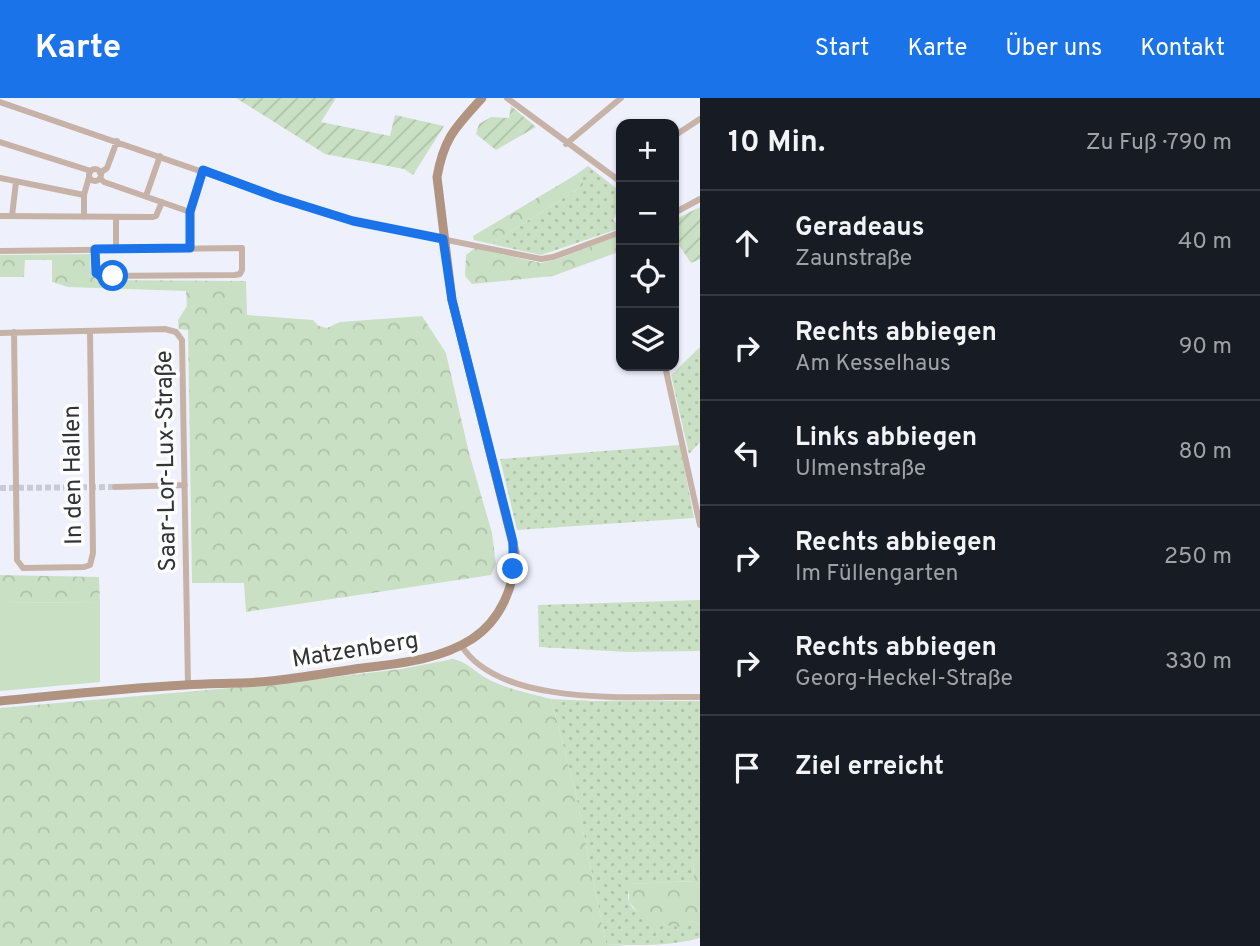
<!DOCTYPE html>
<html lang="de">
<meta charset="utf-8">
<style>
body{margin:0;font-family:Overpass,sans-serif;background:#242831;color:#f1f3f6}
.controls{position:absolute;right:21px;top:21px;display:grid;overflow:hidden;border-radius:14px;box-shadow:0 2px 5px #0004}
.controls button{width:63px;height:63px;display:grid;place-items:center;padding:0;border:0;border-bottom:2px solid #363941;background:#171b24;color:#f1f3f6;font:35px sans-serif}
.stop{position:absolute;width:21px;height:21px;margin:-16px;border:5px solid #1a73e8;border-radius:50%;background:#fff}
.stop.end{background:#1a73e8;border-color:#fff;box-shadow:0 2px 7px #0008}
.list{margin:0;padding:0;list-style:none}
h2{display:flex;justify-content:space-between;align-items:center;height:91px;margin:0;padding:0 28px;font-size:30px}
h2 small{font-size:23px;font-weight:400;color:#9ea1a6}
.list li{display:grid;grid-template-columns:46px 1fr auto;gap:21px;align-items:center;box-sizing:border-box;height:105px;padding:0 28px;border-top:2px solid #363941}
.list b{display:block;font-size:26px;white-space:nowrap}
.list p{margin:0;font-size:23px;white-space:nowrap;color:#9ea1a6}
.list em{font-size:23px;font-style:normal;color:#9ea1a6}
.icon{flex:none;width:38px;height:38px;fill:none;stroke:currentColor;stroke-width:2;stroke-linecap:round;stroke-linejoin:round}
.map{position:relative;flex:none;width:700px;height:848px;overflow:hidden}
header{display:flex;align-items:center;gap:42px;box-sizing:border-box;height:98px;padding:0 35px;background:#1a73e8;color:#fff}
header strong{font-size:33px}
nav{display:flex;gap:38px;margin-inline-start:auto;font-size:24px}
main{display:flex}
aside{flex:1;background:#171b24}
.map>svg:first-child{display:block}
.grass{fill:url(#grass-dots)}
.forest{fill:url(#forest-crowns)}
.garden{fill:url(#garden-furrows)}
.pitch{fill:#cae0c4}
.lines{fill:none;stroke-linecap:round;stroke-linejoin:round}
.street-tunnel{stroke:#c8cbd5;stroke-width:6;stroke-dasharray:6 3;stroke-linecap:butt}
.street{stroke:#c7b2a7;stroke-width:6}
.secondary{stroke:#b19382;stroke-width:9}
.route{stroke:#1a73e8;stroke-width:9}
.labels{text-anchor:middle;stroke-width:7;stroke-linejoin:round;paint-order:stroke}
.street-label{font-size:24px;fill:#323337;stroke:#fefefe}
</style>
<header>
<strong>Karte</strong>
<nav><a>Start</a><a>Karte</a><a>Über uns</a><a>Kontakt</a></nav>
</header>
<main>
<div class="map">
<svg width="700" height="848" viewBox="0 0 700 848">
<defs>
<pattern id="grass-dots" width="8" height="8" patternUnits="userSpaceOnUse" patternTransform="scale(1.75)"><rect width="8" height="8" fill="#cae0c4"/><path d="M2 2h.1M6 6h.1" fill="none" stroke="#aec1a9" stroke-width="1.8" stroke-linecap="round"/></pattern>
<pattern id="forest-crowns" width="20" height="18" patternUnits="userSpaceOnUse" patternTransform="scale(1.75)"><rect width="20" height="18" fill="#cae0c4"/><path d="M2 6a3 3 0 1 1 6 0M12 15a3 3 0 1 1 6 0" fill="none" stroke="#aec1a9"/></pattern>
<pattern id="garden-furrows" width="10" height="10" patternUnits="userSpaceOnUse" patternTransform="scale(1.75)"><rect width="10" height="10" fill="#cae0c4"/><path d="M-1 1l2-2M0 10L10 0M9 11l2-2" fill="none" stroke="#aec1a9"/></pattern>
</defs>
<rect width="100%" height="100%" fill="#eef1fc"/>
<path class="grass" d="M588,68l33,26v13l-8,15 8,8 -80,27 -50,-11 93,-59 -7,-11z
M700,249v95l-11,12 -18,-79z
M680,347l14,73 -177,12 -17,-71z
M700,502v51l-73,1 -88,-5 -1,-42z
M551,601l44,2h105v154l-7,3 1,23 -64,3c-1,5 -3,13 -1,18 6,16 37,20 51,25l10,-6 10,3v14c-28,8 -64,8 -94,6l-31,-154z"/>
<path class="forest" d="M577,76l7,11 -93,59 -17,-4 -1,-4z
M621,137v16l-68,25 -81,8 -7,-8 1,-21 9,-7 65,15 14,-3z
M90,156l1,19 10,7 145,1 1,34 66,5 6,6 8,2 13,-6 82,-6 24,37 23,100 23,80 4,31 -5,11 -245,37 -2,-29h-52l-4,-253 -9,-1 -1,-9 9,-14 -1,-15 -118,-4 -16,-5v-22h-27l-1,17h-24v-22z
M0,477l99,2 1,26 -100,-1z
M453,561c13,2 22,13 33,19 20,11 43,15 65,21l24,91 31,154 23,2h-629v-238l275,-24 126,-15z
M700,757v69l-10,-3 -9,6 -34,-4 -18,-21v-18l65,-3 -1,-24z"/>
<path class="garden" d="M236,0h100l-15,24 69,14 5,-21 49,11 -31,49 -9,-6 -79,-15z
M511,8l25,21 -40,23 -20,-16 3,-10 12,-7 18,1z
M700,109v52l-9,4 -17,-25v-18z"/>
<path class="pitch" d="M0,504l100,1v79l-100,9z"/>
<g class="lines">
<path class="street-tunnel" d="M0,390l115,-1"/>
<path class="street" d="M507,0l114,84
M0,4l287,99 66,20 188,38 12,-2 68,-25
M674,38l26,-17
M0,44l91,29
M566,46l55,-46
M89 77a6 6 0 1 1 12 0a6 6 0 1 1-12 0Z
M100,75l7,-5 10,-27
M0,80l84,17
M100,80l4,4 86,30
M146,98l14,-40
M674,115l26,-14
M0,118l153,1 3,-1 6,-14
M12,118l4,-34
M84,119v-22l5,-18
M116,120v31
M190,150v-36l13,-42
M0,153l242,-3v22l-2,4 -5,1 -135,1 -5,-6v-21
M14,234l3,228 6,8 61,-1 6,-2 3,-12 -3,-222
M0,235l165,-4 11,3 6,8 6,344
M665,268l35,159
M115,389l70,-2
M461,547c39,63 174,51 239,52"/>
<path class="secondary" d="M0,603c62,-6 124,-13 185,-16 29,-2 57,-1 85,-4 29,-3 57,-8 85,-12 39,-5 83,-8 117,-30 29,-19 43,-53 43,-87l-63,-252 -15,-123c7,-40 19,-50 45,-79"/>
</g>
<g class="lines">
<path class="route" d="M113,178h-13l-4,-3 -1,-24 95,-1v-36l13,-42 73,27 77,24 90,18 9,61 61,242v27"/>
</g>
<g class="labels">
<g class="street-label">
<text transform="translate(165 363) rotate(-91)" y="8">Saar-Lor-Lux-Straße</text>
<text transform="translate(72 377) rotate(-91)" y="8">In den Hallen</text>
<text transform="translate(355 551) rotate(-9)" y="8">Matzenberg</text>
</g>
</g>
</svg>
<div class="controls">
<button>+</button>
<button>−</button>
<button><svg class="icon" aria-label="locate" viewBox="0 0 24 24"><circle cx="12" cy="12" r="6"/><path d="M12 2v4M12 18v4M2 12h4M18 12h4"/></svg></button>
<button><svg class="icon" aria-label="layers" viewBox="0 0 24 24"><path d="M12 4l9 5-9 5-9-5zM3 14l9 5 9-5"/></svg></button>
</div>
<div class="stop" style="left:113px;top:178px"></div>
<div class="stop end" style="left:513px;top:471px"></div>
</div>
<aside>
<h2>10 Min.<small>Zu Fuß · 790 m</small></h2>
<ul class="list">
<li><svg class="icon" aria-label="ahead" viewBox="0 0 24 24"><path d="M12 20V5M6 11l6-6 6 6"/></svg><div><b>Geradeaus</b><p>Zaunstraße</p></div><em>40 m</em></li>
<li><svg class="icon" aria-label="right" viewBox="0 0 24 24"><path d="M7 20v-9h11M14 6l5 5-5 5"/></svg><div><b>Rechts abbiegen</b><p>Am Kesselhaus</p></div><em>90 m</em></li>
<li><svg class="icon" aria-label="left" viewBox="0 0 24 24"><path d="M17 20v-9H6M10 6l-5 5 5 5"/></svg><div><b>Links abbiegen</b><p>Ulmenstraße</p></div><em>80 m</em></li>
<li><svg class="icon" aria-label="right" viewBox="0 0 24 24"><path d="M7 20v-9h11M14 6l5 5-5 5"/></svg><div><b>Rechts abbiegen</b><p>Im Füllengarten</p></div><em>250 m</em></li>
<li><svg class="icon" aria-label="right" viewBox="0 0 24 24"><path d="M7 20v-9h11M14 6l5 5-5 5"/></svg><div><b>Rechts abbiegen</b><p>Georg-Heckel-Straße</p></div><em>330 m</em></li>
<li><svg class="icon" aria-label="arrive" viewBox="0 0 24 24"><path d="M6 21V4h12l-3 4 3 4H6"/></svg><div><b>Ziel erreicht</b></div></li>
</ul>
</aside>
</main>
